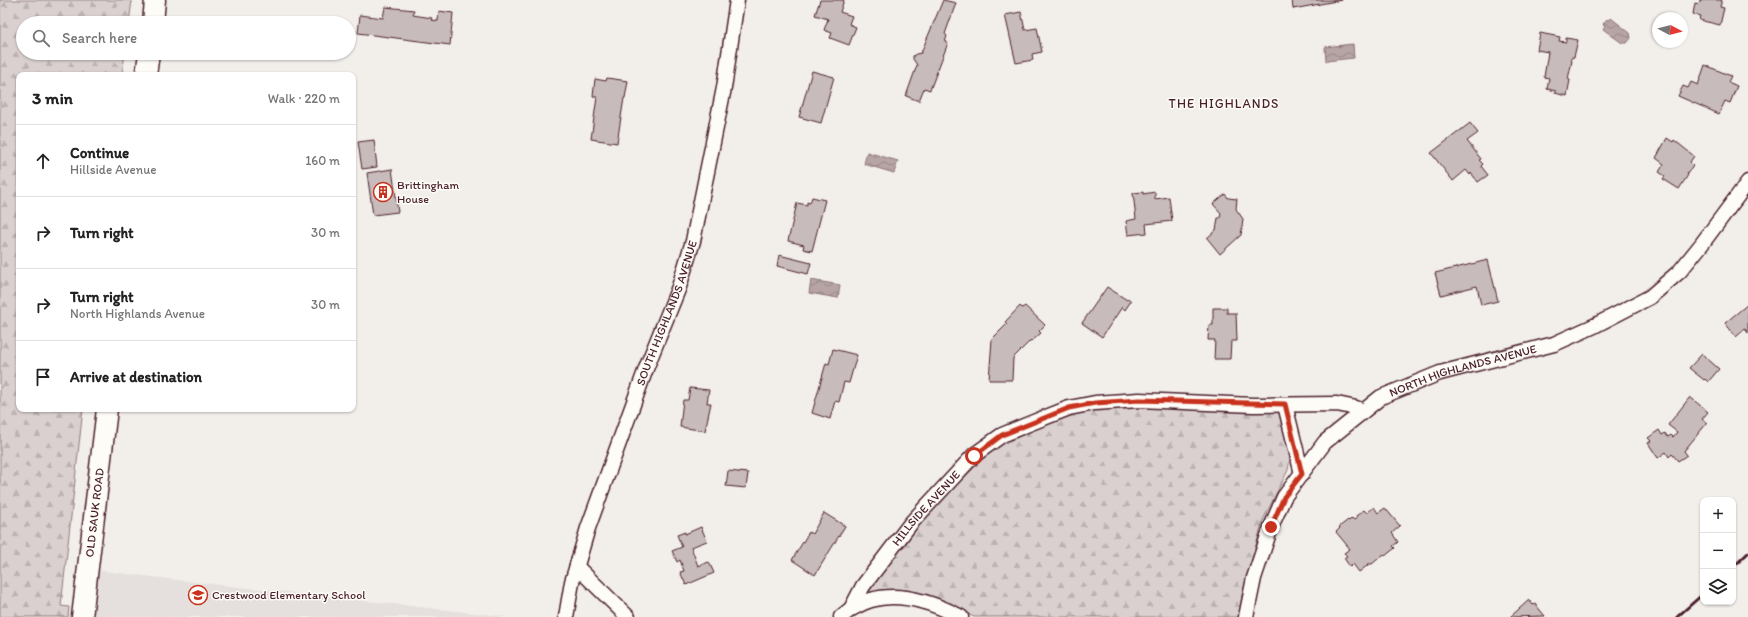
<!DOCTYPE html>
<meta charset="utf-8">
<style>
body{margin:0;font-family:Itim,sans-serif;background:#f6f6f6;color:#222}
.controls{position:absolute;right:12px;bottom:12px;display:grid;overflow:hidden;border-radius:8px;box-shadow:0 1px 3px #0004}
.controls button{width:36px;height:36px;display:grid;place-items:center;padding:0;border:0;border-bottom:1px solid #e0e0e0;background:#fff;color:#222;font:20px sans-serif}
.compass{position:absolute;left:1652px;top:12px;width:36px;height:36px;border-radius:50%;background:#fff;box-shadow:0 1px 3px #0004;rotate:97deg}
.stop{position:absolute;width:12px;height:12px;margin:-9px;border:3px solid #c8321e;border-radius:50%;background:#fff}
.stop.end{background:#c8321e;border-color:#fff;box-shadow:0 1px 4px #0008}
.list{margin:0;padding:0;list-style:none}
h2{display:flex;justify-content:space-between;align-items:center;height:52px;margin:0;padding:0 16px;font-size:17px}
h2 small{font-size:13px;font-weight:400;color:#767676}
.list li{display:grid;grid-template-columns:26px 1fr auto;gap:12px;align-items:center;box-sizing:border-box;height:72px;padding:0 16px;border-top:1px solid #e0e0e0}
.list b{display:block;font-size:15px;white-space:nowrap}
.list p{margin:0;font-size:13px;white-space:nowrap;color:#767676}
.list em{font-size:13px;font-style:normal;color:#767676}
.icon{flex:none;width:22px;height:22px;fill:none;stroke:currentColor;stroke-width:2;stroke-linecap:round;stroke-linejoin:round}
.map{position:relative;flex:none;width:1748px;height:617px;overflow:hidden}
.search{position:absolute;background:#fff;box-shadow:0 1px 3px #0004;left:16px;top:16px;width:340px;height:44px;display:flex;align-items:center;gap:10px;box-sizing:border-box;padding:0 14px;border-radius:22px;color:#767676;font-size:15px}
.panel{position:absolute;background:#fff;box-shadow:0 1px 3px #0004;left:16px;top:72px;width:340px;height:340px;border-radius:8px}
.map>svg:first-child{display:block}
.built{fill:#e5dfdd}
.forest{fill:url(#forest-firs);stroke:#92787d}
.water{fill:url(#water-waves);stroke:#8b6f75}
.building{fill:#c8bbbb;stroke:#4a1f2b}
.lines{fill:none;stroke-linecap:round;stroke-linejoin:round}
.street-casing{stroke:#4a1f2b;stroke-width:17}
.secondary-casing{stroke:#4a1f2b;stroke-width:23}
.street{stroke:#fdfcf7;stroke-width:14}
.secondary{stroke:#fdfcf7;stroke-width:20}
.rail{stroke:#4a1f2b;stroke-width:3}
.route{stroke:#c8321e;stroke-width:5}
.labels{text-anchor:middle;stroke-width:3;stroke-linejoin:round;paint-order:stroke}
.poi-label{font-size:12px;fill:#4a1f2b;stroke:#fdfcf7;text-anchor:start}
.street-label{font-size:12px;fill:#4a1f2b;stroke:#fdfcf7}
.neighbourhood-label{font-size:13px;letter-spacing:1px;fill:#4a1f2b;stroke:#fdfcf7}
</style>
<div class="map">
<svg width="1748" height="617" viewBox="0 0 1748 617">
<defs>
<pattern id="forest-firs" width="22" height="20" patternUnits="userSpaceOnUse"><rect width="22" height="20" fill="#d9d0cf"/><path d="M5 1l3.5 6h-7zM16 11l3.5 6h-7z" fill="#bcb2b2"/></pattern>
<pattern id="water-waves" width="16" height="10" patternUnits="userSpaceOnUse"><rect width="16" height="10" fill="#b7a5a6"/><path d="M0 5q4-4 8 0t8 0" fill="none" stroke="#978687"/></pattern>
</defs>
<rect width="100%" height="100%" fill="#f2efeb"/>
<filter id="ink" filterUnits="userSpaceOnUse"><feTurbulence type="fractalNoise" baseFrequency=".025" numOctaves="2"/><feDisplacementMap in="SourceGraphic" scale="8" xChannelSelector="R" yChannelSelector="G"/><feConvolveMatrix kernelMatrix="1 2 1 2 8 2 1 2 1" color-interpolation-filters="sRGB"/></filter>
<g filter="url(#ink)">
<path class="built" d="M87,569l107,13 316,35h-428z"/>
<path class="forest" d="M0,0h132l-3,23h-106v30h102l-3,22h-103v334h64l-22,197 8,1 -1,10h-68z
M1135,405l139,5 7,3 10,40 -3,17 -25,50 -21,75 -3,22h-265l-48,-22 -32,-4 -32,8 64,-85 79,-76 43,-17 46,-11z"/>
<path class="water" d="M1611,18l19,15 1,5 -4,5h-5l-19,-14 2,-3 -2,-2 4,-5 2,2z
M1353,44l1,14 -28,3 -1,-14z
M867,152l31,9 -4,12 -30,-9z
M811,280l29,5 -2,13 -29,-5z"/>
<path class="building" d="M820,0h24l-4,12 12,4 -3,8 7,3 -7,18 -19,-7 2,-5 -8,-3 4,-11 -13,-4z
M943,0l13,3 -11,31 2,2 -2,6 3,1 -18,47 -6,-2 -5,13 -13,-5 11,-31 -4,-6v-3l3,-2 5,-1z
M1292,0h50l-49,9z
M1700,0h22l-2,7 4,1 -4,17 -21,-5 1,-4 -7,-2 2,-11 4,1z
M385,7l29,3 -1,5 19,3 -1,2 7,1 1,-10 14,2 -3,32 -92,-12 2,-18 23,3z
M1021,12l4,18 12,-2 5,24 -10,2 1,6 -17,3 -11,-48z
M1540,33l20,4 -1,4 7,1v-4l12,2 -4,17h-2l-1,4h1l-4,18 2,1 -3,16 -12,-3 1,-2 -9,-2 2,-11 -5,-1 4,-25 -11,-2z
M1705,65l26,11 -3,6 9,4 -7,17 -5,-2 -6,13 -41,-18 5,-10 5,2 3,-6 7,3z
M812,71l22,6 -13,46 -22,-6z
M607,78l21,3 -3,17h-1l-7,45 -26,-4 6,-42 -4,-1 2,-17 11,2z
M1470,123l8,10 -11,8 14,18 -2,1 4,4 -2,2 7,9 -10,7 -7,-9 -1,2 -4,-5 -13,11 -22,-28z
M1667,138l6,4 1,-2 20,16 -4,6 3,3 -6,9 1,1 -9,14 -16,-10 2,-3 -6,-4 5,-8 -8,-6z
M374,140l3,27 -15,2 -4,-27z
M392,169l6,43 -25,3 -6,-42z
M1143,192v2l12,-2v7l14,-2 3,24 -26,3 1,9 -19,2 -2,-14 10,-2 -3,-26z
M1225,194l3,4 9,1 -1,10 7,10 -2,16 -21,19 -13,-16 9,-8 2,-12h2l1,-5 -8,-9z
M812,197l13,3 -13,51 -9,-2 1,-4 -16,-4 9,-38 10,2v-3l3,1z
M779,255l32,8 -3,11 -31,-8z
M1488,260l10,41 -17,4 -4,-19 -36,9 -6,-22z
M1107,287l20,13 1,-2 3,3 -6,9 -3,-3 -20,30 -20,-14z
M1748,304v29l-3,-4 -9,8 -11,-14z
M1020,306l2,2 3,-2 20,19 -6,6 2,2 -9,8 -1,-1 -18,18 -1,22h-23l3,-41 15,-15 -2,-2z
M1213,308h14v5h9l1,28h-6l-1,18h-16l1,-19h-7l1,-15h4z
M833,349l24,6 -8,28 -5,-1 -5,20 -4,-1 -5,18 -18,-6 14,-50 3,1z
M1702,354l17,15 -11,13 -3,-3 -1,1 -15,-12z
M690,388l19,2 -2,13h4l-6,28 -25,-4 3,-27h5z
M1690,397l18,15 -6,7 5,4 -23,28 3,4 -9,6 -6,-7 -3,3 -3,-5 -8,6 -10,-15 3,-2 -3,-3 11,-8 3,5 3,-2 3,4 3,-2 2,2 4,-5 -9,-7z
M728,471l20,2 -2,15 -20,-2z
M1374,507l4,6 7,-5 15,18 -8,7 6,9 -5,4 2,2 -10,8 -1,-2 -12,10h-5l1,1 -9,7 -6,-8 -3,3 -6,-9 3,-2 -3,-3 6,-4 -14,-17 4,-4 -1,-1 9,-7 1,1 3,-3 2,2 3,-2 -1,-2 8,-6 3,3z
M824,513l21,13 -30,49 -23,-15 17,-28 3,2z
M701,527l6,14 -16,6 7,19 11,-4 5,11 -28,12 -6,-13 4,-1 -4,-11 -3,2 -5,-11 10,-4 -5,-12 8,-3v2z
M1529,600l4,5 2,-1 10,12 -35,1z"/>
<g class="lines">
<defs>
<g id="street">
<path d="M1285,405l17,69"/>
<path d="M577,567l51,50"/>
<path d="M851,609c6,-3 13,-7 20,-9 30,-9 63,3 90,17"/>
<path id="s1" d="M566,617l6,-35 16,-54 59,-162 32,-79 14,-46 31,-153 13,-88"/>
<path id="s2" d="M841,617l10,-8 12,-23 48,-63 63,-68 28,-20 29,-12 38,-15 26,-5 44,-3 114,5 84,-1 19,4 7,3"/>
<path id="s3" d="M1246,617l8,-39 17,-51 13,-30 41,-55 56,-45 59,-24 114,-29 40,-18 56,-29 30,-26 21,-26 47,-63"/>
</g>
<g id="secondary">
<path d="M153,23l2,-23"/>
<path d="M146,75l3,-22"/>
<path id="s4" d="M82,617l25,-208"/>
</g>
</defs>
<use href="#street" class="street-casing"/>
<use href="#secondary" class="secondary-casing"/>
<use href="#street" class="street"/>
<use href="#secondary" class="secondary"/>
<path class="rail" d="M1733,567l15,-14
M1677,617l26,-23"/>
</g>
</g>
<g class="lines" filter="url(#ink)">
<path class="route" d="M974,456l28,-21 67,-27 26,-5 44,-3 146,4 17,70 -18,23 -13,30"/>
</g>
<defs>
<symbol id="building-ring" viewBox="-11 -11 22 22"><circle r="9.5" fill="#fdfcf7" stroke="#c8321e" stroke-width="1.5"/><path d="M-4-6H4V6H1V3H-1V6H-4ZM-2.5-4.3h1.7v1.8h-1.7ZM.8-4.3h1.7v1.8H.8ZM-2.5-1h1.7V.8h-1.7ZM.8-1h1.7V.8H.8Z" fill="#c8321e"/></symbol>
<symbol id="school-ring" viewBox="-11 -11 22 22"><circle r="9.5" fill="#fdfcf7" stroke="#c8321e" stroke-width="1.5"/><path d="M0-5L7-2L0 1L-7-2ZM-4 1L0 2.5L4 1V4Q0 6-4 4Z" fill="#c8321e"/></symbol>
</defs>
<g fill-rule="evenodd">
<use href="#building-ring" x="372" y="181" width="22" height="22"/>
<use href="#school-ring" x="187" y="584" width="22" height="22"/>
</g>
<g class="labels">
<g class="poi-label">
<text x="397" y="189">Brittingham<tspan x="397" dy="14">House</tspan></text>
<text x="212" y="599">Crestwood Elementary School</text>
</g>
<g class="street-label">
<text dy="4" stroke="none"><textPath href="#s1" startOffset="321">SOUTH HIGHLANDS AVENUE</textPath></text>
<text dy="4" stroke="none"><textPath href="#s3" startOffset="353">NORTH HIGHLANDS AVENUE</textPath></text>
<text dy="4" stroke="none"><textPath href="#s2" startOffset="139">HILLSIDE AVENUE</textPath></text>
<text dy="4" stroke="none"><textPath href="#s4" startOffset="105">OLD SAUK ROAD</textPath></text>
</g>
<g class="neighbourhood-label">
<text x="1224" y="108">THE HIGHLANDS</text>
</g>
</g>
</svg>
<div class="controls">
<button>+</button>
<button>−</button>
<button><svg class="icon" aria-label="layers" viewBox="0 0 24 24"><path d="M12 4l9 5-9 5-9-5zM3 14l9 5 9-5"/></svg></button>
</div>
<svg class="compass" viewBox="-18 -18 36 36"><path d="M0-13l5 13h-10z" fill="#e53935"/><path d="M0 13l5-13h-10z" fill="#767676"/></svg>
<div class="stop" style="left:974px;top:456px"></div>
<div class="stop end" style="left:1271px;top:527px"></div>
<div class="search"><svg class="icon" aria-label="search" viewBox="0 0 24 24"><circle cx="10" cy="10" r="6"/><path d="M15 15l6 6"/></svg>Search here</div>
<section class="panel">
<h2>3 min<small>Walk · 220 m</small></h2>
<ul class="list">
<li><svg class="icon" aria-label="ahead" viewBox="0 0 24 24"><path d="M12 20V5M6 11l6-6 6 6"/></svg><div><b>Continue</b><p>Hillside Avenue</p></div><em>160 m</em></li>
<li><svg class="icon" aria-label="right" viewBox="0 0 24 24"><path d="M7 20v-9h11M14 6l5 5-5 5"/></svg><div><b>Turn right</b></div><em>30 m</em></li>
<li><svg class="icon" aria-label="right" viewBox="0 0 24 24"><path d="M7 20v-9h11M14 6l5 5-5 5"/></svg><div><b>Turn right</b><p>North Highlands Avenue</p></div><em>30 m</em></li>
<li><svg class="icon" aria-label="arrive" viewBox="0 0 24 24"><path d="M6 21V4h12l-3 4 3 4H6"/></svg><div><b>Arrive at destination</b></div></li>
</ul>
</section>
</div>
